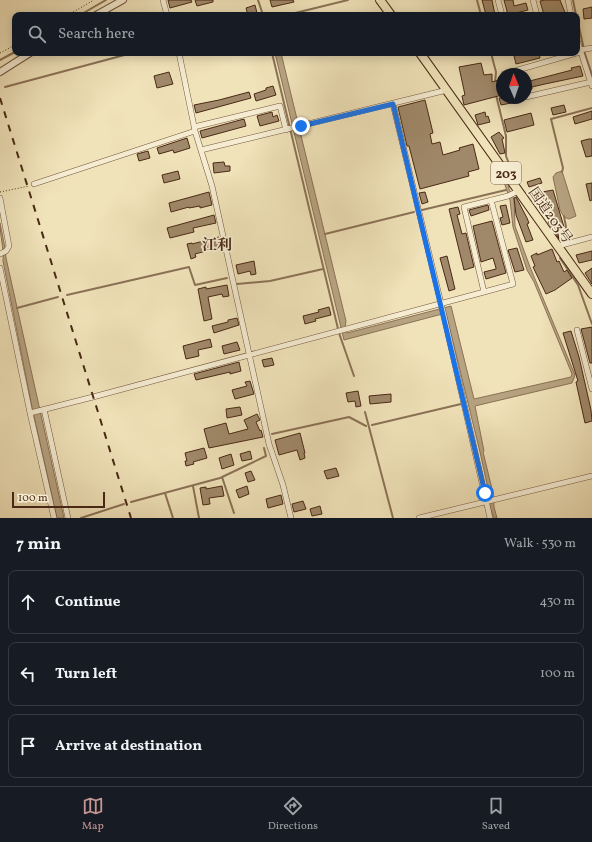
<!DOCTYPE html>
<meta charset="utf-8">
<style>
body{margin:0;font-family:Vollkorn,"Noto Serif JP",serif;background:#242831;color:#f1f3f6}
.compass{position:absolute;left:496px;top:68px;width:36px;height:36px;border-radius:50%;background:#171b24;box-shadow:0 2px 10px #0003;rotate:358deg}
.scale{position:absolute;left:12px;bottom:10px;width:93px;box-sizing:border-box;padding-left:4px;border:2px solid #492915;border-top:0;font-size:11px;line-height:14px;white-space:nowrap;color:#492915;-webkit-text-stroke:3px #f5ecd2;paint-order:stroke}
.stop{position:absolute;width:12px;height:12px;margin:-9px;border:3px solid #1a73e8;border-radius:50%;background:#fff}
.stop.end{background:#1a73e8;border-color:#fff;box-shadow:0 1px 4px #0008}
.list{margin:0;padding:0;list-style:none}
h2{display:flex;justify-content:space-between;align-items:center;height:52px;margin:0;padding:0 16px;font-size:17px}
h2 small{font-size:13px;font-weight:400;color:#9ea1a6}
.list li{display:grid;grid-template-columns:26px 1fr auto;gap:12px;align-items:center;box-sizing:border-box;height:64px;margin:0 8px 8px;padding:0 8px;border:1px solid #363941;border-radius:8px}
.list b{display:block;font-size:15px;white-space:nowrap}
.list em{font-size:13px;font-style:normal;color:#9ea1a6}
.icon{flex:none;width:22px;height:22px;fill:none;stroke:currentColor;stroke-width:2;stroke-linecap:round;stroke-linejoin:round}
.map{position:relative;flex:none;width:592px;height:518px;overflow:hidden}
.search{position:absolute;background:#171b24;box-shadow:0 2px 10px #0003;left:12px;right:12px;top:12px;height:44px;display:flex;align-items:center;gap:10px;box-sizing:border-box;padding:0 14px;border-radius:8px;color:#9ea1a6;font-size:15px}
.sheet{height:268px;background:#171b24}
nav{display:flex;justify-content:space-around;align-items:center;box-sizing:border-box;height:56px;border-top:1px solid #363941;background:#171b24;font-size:11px;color:#9ea1a6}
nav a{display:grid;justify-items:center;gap:2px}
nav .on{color:#c59692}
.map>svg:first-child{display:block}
.water{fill:#b7a381;stroke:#8b7256}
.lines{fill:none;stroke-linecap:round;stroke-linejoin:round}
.stream{stroke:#8b7256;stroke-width:2}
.building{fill:#a0896a;stroke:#492915}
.minor-casing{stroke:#73573e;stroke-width:6}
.tertiary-casing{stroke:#73573e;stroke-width:8}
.trunk-casing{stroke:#492915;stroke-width:10}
.path{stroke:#492915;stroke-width:1;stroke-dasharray:1 2;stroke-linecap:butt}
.minor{stroke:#f5ecd2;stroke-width:5}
.tertiary{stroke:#f5ecd2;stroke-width:6}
.trunk{stroke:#f0e2b9;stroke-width:8}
.rail{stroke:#492915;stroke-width:2;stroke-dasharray:7 7;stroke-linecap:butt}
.route{stroke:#1a73e8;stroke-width:5}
.labels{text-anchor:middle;stroke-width:3.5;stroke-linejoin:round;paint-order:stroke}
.shield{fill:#f5ecd2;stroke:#7d644e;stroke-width:1}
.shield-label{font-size:13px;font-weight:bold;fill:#492915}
.street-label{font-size:14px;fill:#492915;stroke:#f5ecd2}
.neighbourhood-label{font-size:15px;font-weight:bold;fill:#492915;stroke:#f5ecd2}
</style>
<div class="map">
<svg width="592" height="518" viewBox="0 0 592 518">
<rect width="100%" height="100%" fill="#f0e2b9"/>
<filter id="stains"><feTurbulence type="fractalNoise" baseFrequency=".005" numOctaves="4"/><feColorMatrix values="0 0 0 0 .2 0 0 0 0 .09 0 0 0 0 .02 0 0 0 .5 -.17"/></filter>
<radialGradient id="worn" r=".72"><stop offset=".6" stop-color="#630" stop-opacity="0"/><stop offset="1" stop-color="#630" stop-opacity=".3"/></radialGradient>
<path class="water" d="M275,53h6l65,268 -1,7 2,5 104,-27 23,93 97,-22 1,-3 -38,-92 -7,-12 -14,-43 -3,-27 -6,-18 1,-2 4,5v4l5,10 1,27 15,41 45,108 -3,8 -97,23 9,45 -1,1 10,41 1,14 3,11h-3l-4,-10 -1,-15 -9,-41 -34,-139 -102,27z
M562,171l14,45 -7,3 -5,-2 -4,-7 -7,-33 3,-4z
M0,223l5,25 1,10 58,260h-7l-25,-111 -29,-146c1,-13 -3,-25 -3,-38z"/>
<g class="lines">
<path class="stream" d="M258,0l5,15
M477,0l4,15
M573,0l3,15
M80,15l26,-15
M287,15l61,-15
M577,18l8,36 7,21
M272,53l67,280 15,43
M491,53l5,19 -1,11
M0,60l15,-8
M5,87l127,-34
M496,95l10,41v20l6,16
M562,172l1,-4 -12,-49 41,-11
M422,210l84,-20
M564,216l4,22
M325,234l89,-22
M560,258l18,27 14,39
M237,284l33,-3 53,-12
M67,295l122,-28 6,18 32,-7
M17,308l41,-11
M365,412l28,106
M372,425l89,-21
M272,434l77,-17 17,9
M222,477l12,36
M193,486l6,32
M165,493l8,25
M131,502l89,-24 46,-22 -2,-8
M81,518l43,-14"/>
</g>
<path class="building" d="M168,0h23l1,2 -22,6z
M195,0h18v2l-16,4z
M270,0h23l1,2 -22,5z
M482,0h10l3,15h-9z
M504,0h9l1,6 12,-3 2,7 -12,3 1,2h-9z
M545,0h15l6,15h-22l-4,-14z
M255,5l2,8 -9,2 -2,-7z
M592,7v11l-8,1 -1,-10z
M526,53h13l1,5 -24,6 -2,-8z
M481,63l3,12 8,-1v8l10,-3v16l-38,10 -2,-9 3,-1 -6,-28z
M580,66l3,10 -38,8 -13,3v2l-6,2v-9l46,-12 -1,-2z
M169,72l4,12 -16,4 -3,-12z
M273,86l3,9 -20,6 -2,-7 12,-4v-2z
M249,92l2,6 -55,15 -2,-8 25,-5z
M499,98h15l2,4 -15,3z
M425,100l8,33 -3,1 2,10 8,-2 3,13 17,-5 -1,-2 14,-4 6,25 -11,3 1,4 -49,13 -11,-43h-2l-9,-39z
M564,105l2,7 -13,3 -2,-7z
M592,111v8l-17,5 -2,-7z
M272,112l1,5 4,-2 2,6 -19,5 -3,-10z
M485,112l1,5 2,-1 2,6 -12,3 -3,-10z
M531,113l3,12 -27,7 -3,-12z
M244,119l2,7 -44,12 -2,-7z
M499,132l5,6 -2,1 3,14 -5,1 -9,-17z
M187,138l3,10 -16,5 -1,-3 -14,4 -2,-6z
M589,139h3v17l-6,1 -5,-16z
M148,151l2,7 -11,3 -2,-7z
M224,162l1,4h5v5l-16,2 -1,-10z
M178,171l2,8 -16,4 -2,-8z
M540,178l2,5 -13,4 -2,-5z
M592,183v17l-2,1 -4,-17z
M553,190l11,37 -7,2 2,10 -11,-17 2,-1 -8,-29z
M209,192l3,13 -12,3v-2l-11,2v-1l-18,5 -2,-9z
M425,192l3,10 -6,2 -3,-11z
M516,197l11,21 2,5 -2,1 6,16 -7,2 -10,-27 -2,-17z
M488,205l1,5 -18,6 -2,-6z
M506,205l4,18 -8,2 -2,-7 3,-1 -3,-11z
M458,207l2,7 -3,1 5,19 4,-1 8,34 -10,3 -15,-61z
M214,215l2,8 -23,5 1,4 -24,6 -3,-10z
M492,221l14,52 -20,6 -2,-7 12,-3v-1l-3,-10 -12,4 -8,-36z
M219,237l2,10 -26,7 1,3 -5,2 -4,-15 5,-1v1z
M517,248l7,22 -9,2 -7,-22z
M552,249l5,13 2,-1 5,11 3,-2 5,8 -17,12 -9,4 -13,-27 2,-1 -4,-10 6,-3v2z
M592,251v9l-13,3 -3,-8z
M447,256l8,33 -6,2 -9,-33z
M254,261l2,13 -5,1 -1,-4 -12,3 -2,-9z
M592,268v16l-7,-11z
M227,285l2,11 -6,1 -1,-3 -14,3 4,22 -8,2 -6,-32 8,-2v2z
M329,307l2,8 -16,4 1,2 -11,3 -2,-8 16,-4 -1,-2z
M237,318l2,7 -25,8 -2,-7 16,-4v-2z
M592,327v36h-2l-9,-34z
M571,331l8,26 12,53 1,11 -7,2 -9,-41 2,-1 -15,-48z
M210,339l2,8 -14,3 1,6 -13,3 -3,-13z
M237,342l3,8 -16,4 -2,-8z
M272,358l2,7 -10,2 -2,-7z
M239,362l2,9 -11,3v-2l-34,8 -2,-6z
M250,381l4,13 -19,5 -3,-9 15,-4 -2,-4z
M358,391l3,15 -5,1 -1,-6 -7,1 -2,-9z
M391,394v8l-21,2 -1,-8z
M240,407l2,8 -15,3 -1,-9z
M257,414l3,6 -4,2 4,9 1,-1 2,7 -54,11 -5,-19 22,-6 3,11 19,-5 -4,-9z
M300,433l5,20h-1l1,5 -5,2 -3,-10 -18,5 -4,-15z
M204,448l3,10 -14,4 1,2 -8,2 -1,-5h2l-2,-8z
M250,451l2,8 -10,2 -2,-7z
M231,454l3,11 -12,4 -3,-11z
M336,468l3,8 -12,3 -3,-8z
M251,471l4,9 -7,2 -3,-9z
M222,486l2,10 -15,2 1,6 -7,1 -3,-17 6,-1v2z
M247,486l2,8 -10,4 -3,-8z
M281,495l2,9 -15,4 -2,-9z
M303,501l3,8 -12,3 -2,-8z
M320,506l2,8 -10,2 -2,-7z"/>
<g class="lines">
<defs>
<path id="minor" d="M163,0l4,15
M498,0l4,15
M533,0l4,15
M568,0l3,15
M577,40l15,46
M580,50l12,-2
M179,53l16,78 17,55 57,258 14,41 8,33
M504,74l76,-22
M526,97l65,-15
M518,98h4
M393,104l51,212 46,202
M194,127l86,-21 6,24
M201,150l246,-60
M34,184l161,-53
M0,198l9,48 -3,5 -6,3
M558,246l34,-9
M0,268l30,145 24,105
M484,292l29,-8 -22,-84
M577,330l15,59
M44,409l24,109
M30,413l63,-16 391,-105 -20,-85 44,-11 10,-5
M419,518l173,-42"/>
<path id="tertiary" d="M96,15l27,-15
M0,72l30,-19"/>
<path id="trunk" d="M380,0l11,15
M420,53l172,241"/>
</defs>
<use href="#minor" class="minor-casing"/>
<use href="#tertiary" class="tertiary-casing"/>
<use href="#trunk" class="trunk-casing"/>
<path class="path" d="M68,15l26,-15
M0,53l15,-8
M0,192l29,-6"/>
<use href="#minor" class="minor"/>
<use href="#tertiary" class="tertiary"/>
<use href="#trunk" class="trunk"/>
<path class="rail" d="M0,98l131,420"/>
</g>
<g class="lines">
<path class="route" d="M301,126l92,-22 92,389"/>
</g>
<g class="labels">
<rect class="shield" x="491" y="162" width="30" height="22" rx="3"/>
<g class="shield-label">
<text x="506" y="178">203</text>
</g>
<g class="street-label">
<text transform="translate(551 215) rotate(55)" y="5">国道203号</text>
</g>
<g class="neighbourhood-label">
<text x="217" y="250">江利</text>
</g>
</g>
<rect width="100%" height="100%" filter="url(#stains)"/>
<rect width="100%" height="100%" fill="url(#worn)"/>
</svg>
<svg class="compass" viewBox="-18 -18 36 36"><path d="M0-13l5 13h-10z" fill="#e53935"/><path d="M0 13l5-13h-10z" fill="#9ea1a6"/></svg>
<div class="scale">100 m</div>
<div class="stop" style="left:485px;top:493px"></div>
<div class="stop end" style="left:301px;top:126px"></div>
<div class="search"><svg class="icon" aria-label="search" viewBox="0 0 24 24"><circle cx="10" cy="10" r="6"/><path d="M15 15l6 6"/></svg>Search here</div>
</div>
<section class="sheet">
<h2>7 min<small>Walk · 530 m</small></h2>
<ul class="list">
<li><svg class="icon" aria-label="ahead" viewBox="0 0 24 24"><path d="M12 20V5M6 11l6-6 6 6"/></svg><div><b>Continue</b></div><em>430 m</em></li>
<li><svg class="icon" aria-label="left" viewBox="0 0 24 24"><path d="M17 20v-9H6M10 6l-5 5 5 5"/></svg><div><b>Turn left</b></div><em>100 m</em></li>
<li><svg class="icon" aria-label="arrive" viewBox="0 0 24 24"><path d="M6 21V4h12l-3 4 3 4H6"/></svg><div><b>Arrive at destination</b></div></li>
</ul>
</section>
<nav>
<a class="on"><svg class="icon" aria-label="map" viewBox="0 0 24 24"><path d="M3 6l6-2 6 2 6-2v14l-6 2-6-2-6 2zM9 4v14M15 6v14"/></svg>Map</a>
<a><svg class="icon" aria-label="directions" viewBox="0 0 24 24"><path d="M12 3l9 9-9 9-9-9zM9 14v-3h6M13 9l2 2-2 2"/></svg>Directions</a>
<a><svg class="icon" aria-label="saved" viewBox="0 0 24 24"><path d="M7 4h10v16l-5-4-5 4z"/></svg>Saved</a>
</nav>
